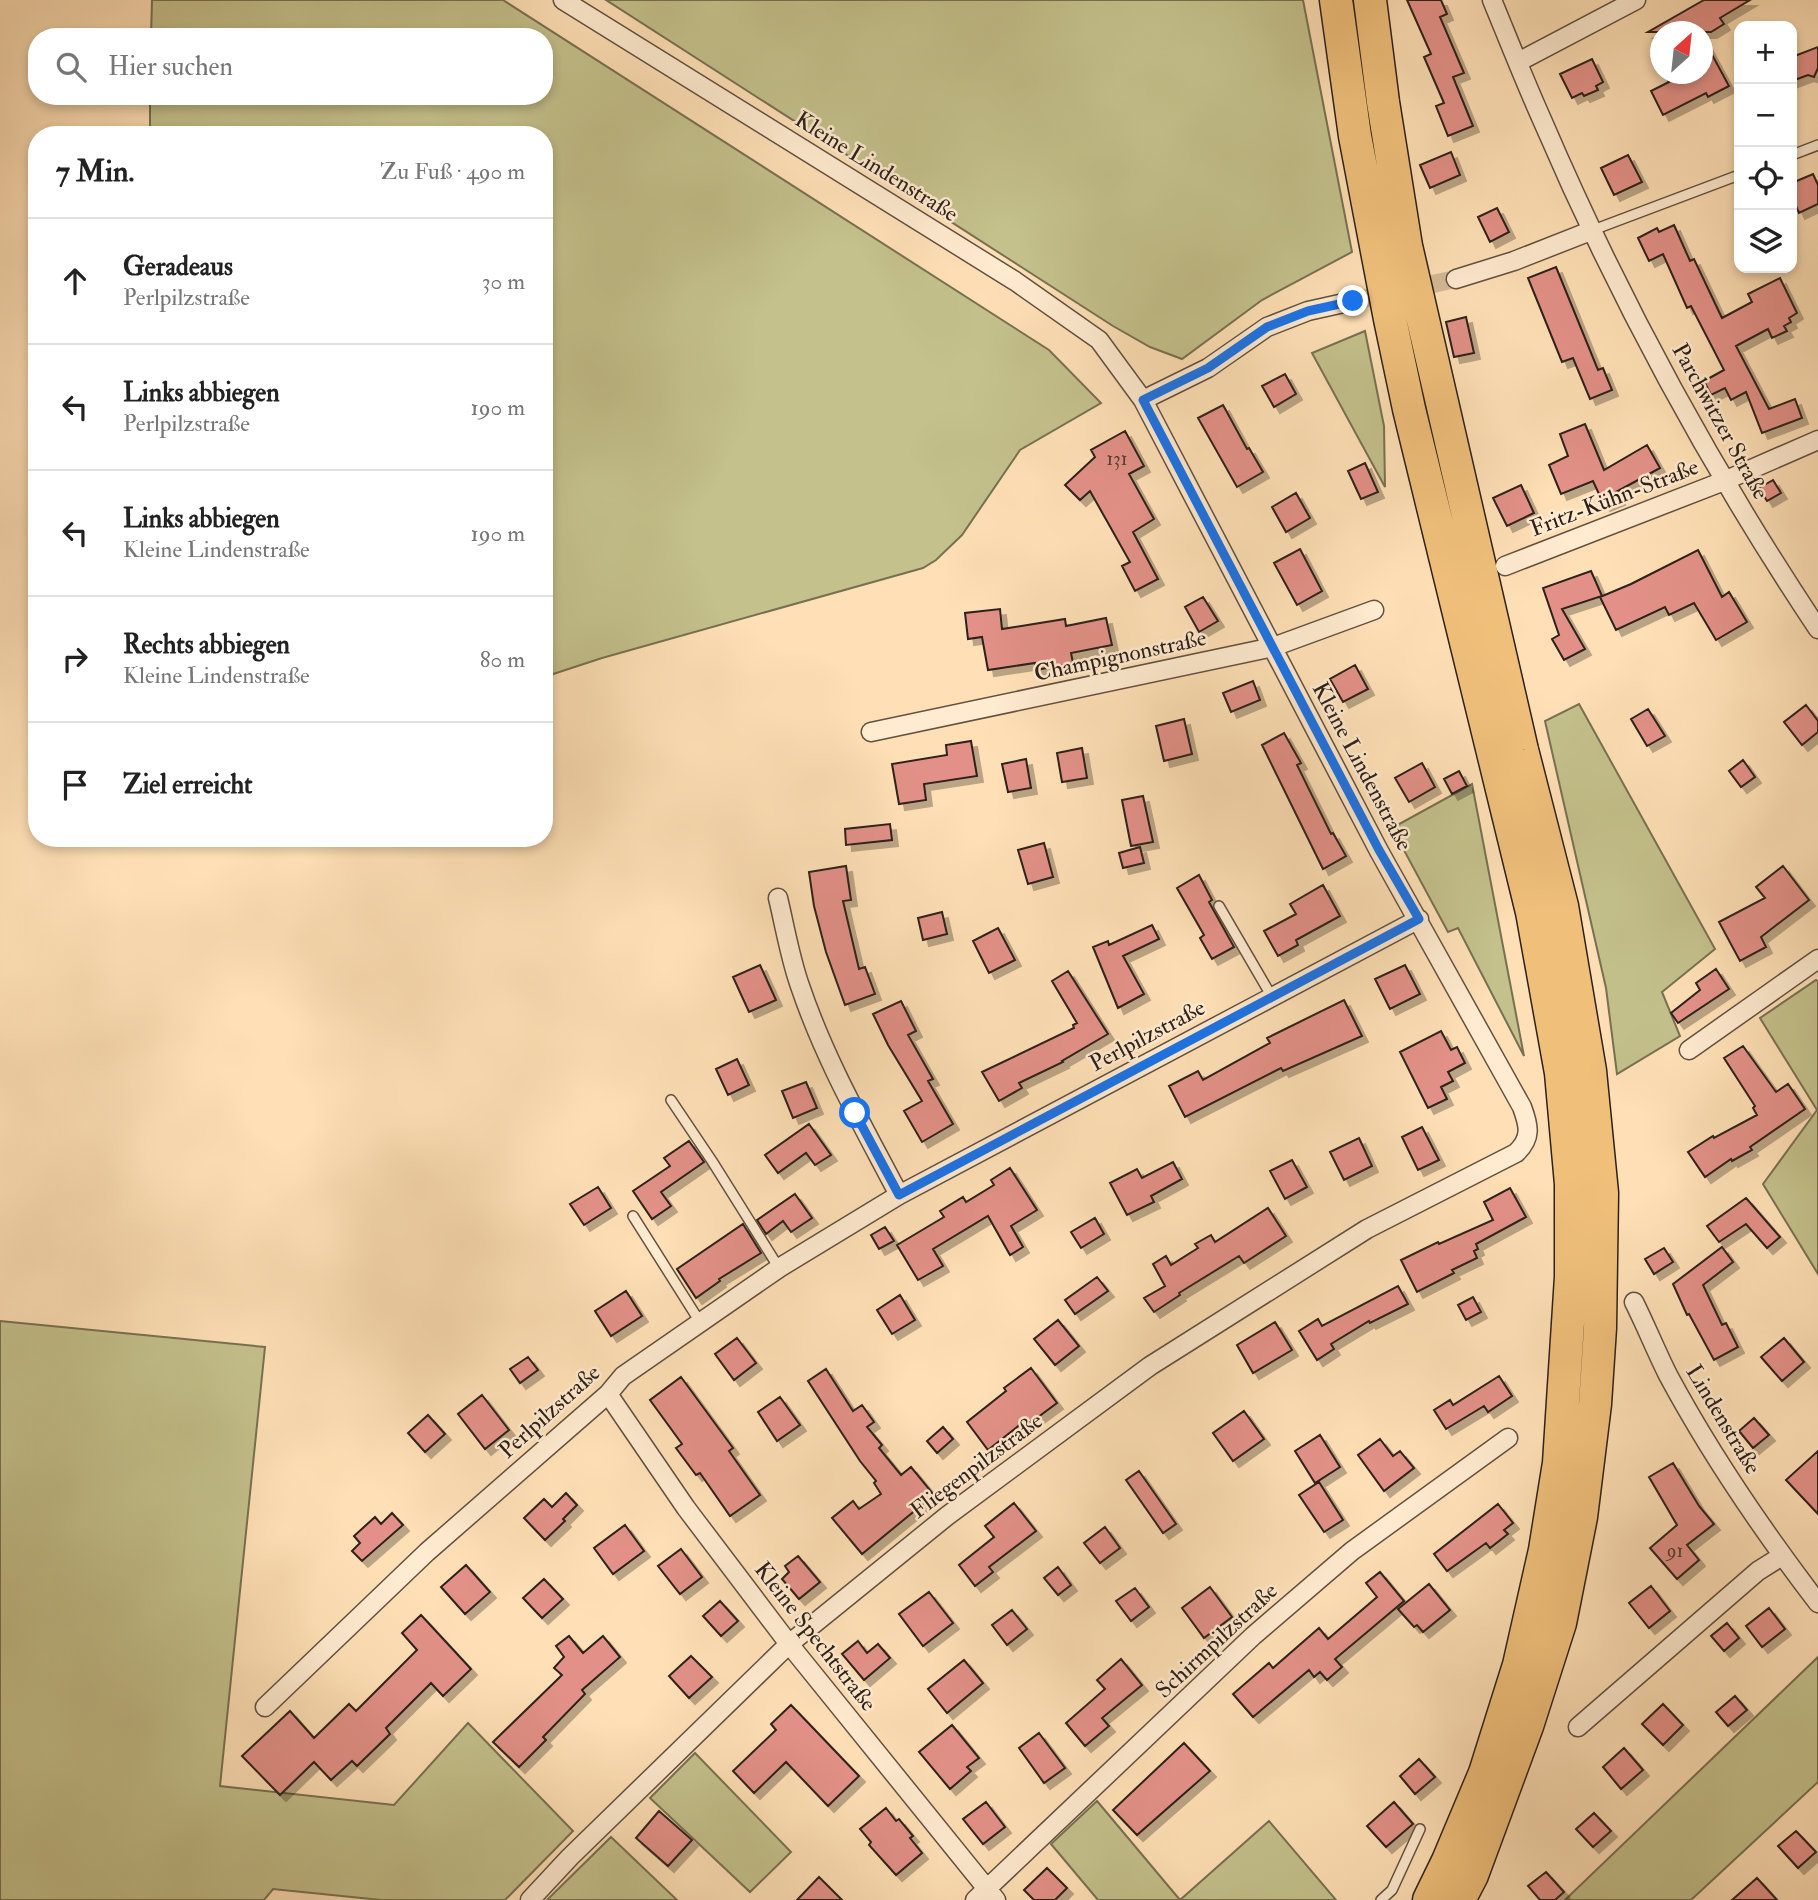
<!DOCTYPE html>
<html lang="de">
<meta charset="utf-8">
<style>
body{margin:0;font-family:"IM FELL Double Pica",serif;background:#f2f2f2;color:#222}
.controls{position:absolute;right:21px;top:21px;display:grid;overflow:hidden;border-radius:14px;box-shadow:0 4px 10px #0003}
.controls button{width:63px;height:63px;display:grid;place-items:center;padding:0;border:0;border-bottom:2px solid #e0e0e0;background:#fff;color:#222;font:35px sans-serif}
.compass{position:absolute;left:1650px;top:21px;width:63px;height:63px;border-radius:50%;background:#fff;box-shadow:0 4px 10px #0003;rotate:27deg}
.stop{position:absolute;width:21px;height:21px;margin:-16px;border:5px solid #1a73e8;border-radius:50%;background:#fff}
.stop.end{background:#1a73e8;border-color:#fff;box-shadow:0 2px 7px #0008}
.list{margin:0;padding:0;list-style:none}
h2{display:flex;justify-content:space-between;align-items:center;height:91px;margin:0;padding:0 28px;font-size:30px}
h2 small{font-size:23px;font-weight:400;color:#767676}
.list li{display:grid;grid-template-columns:46px 1fr auto;gap:21px;align-items:center;box-sizing:border-box;height:126px;padding:0 28px;border-top:2px solid #e0e0e0}
.list b{display:block;font-size:26px;white-space:nowrap}
.list p{margin:0;font-size:23px;white-space:nowrap;color:#767676}
.list em{font-size:23px;font-style:normal;color:#767676}
.icon{flex:none;width:38px;height:38px;fill:none;stroke:currentColor;stroke-width:2;stroke-linecap:round;stroke-linejoin:round}
.map{position:relative;flex:none;width:1818px;height:1900px;overflow:hidden}
.search{position:absolute;background:#fff;box-shadow:0 4px 10px #0003;left:28px;top:28px;width:525px;height:77px;display:flex;align-items:center;gap:18px;box-sizing:border-box;padding:0 24px;border-radius:28px;color:#767676;font-size:26px}
.panel{position:absolute;background:#fff;box-shadow:0 4px 10px #0003;left:28px;top:126px;width:525px;height:721px;border-radius:28px}
.map>svg:first-child{display:block}
.green{fill:#c4c18c;stroke:#787053;stroke-width:2}
.building{fill:#e39188;stroke:#2d201a;stroke-width:2;filter:url(#shadow)}
.lines{fill:none;stroke-linecap:round;stroke-linejoin:round}
.minor-tunnel{stroke:#d5ba97;stroke-width:18;stroke-dasharray:18 9;stroke-linecap:butt}
.service-casing{stroke:#625041;stroke-width:12}
.minor-casing{stroke:#625041;stroke-width:21}
.motorway-casing{stroke:#2d201a;stroke-width:35}
.service{stroke:#ffebd0;stroke-width:9}
.minor{stroke:#ffebd0;stroke-width:18}
.motorway{stroke:#f0c07b;stroke-width:32}
.route{stroke:#1a73e8;stroke-width:9}
.labels{text-anchor:middle;stroke-width:5;stroke-linejoin:round;paint-order:stroke}
.number-label{font-size:19px;fill:#5a3c36}
.street-label{font-size:23px;fill:#2d201a;stroke:#ffebd0}
</style>
<div class="map">
<svg width="1818" height="1900" viewBox="0 0 1818 1900">
<defs>
<filter id="shadow"><feDropShadow dx="6" dy="6" stdDeviation="0" flood-color="#0004"/></filter>
</defs>
<rect width="100%" height="100%" fill="#ffe0b6"/>
<filter id="stains"><feTurbulence type="fractalNoise" baseFrequency=".00286" numOctaves="4"/><feColorMatrix values="0 0 0 0 .2 0 0 0 0 .09 0 0 0 0 .02 0 0 0 .5 -.17"/></filter>
<radialGradient id="worn" r=".72"><stop offset=".6" stop-color="#630" stop-opacity="0"/><stop offset="1" stop-color="#630" stop-opacity=".3"/></radialGradient>
<path class="green" d="M152,0h351l546,350 52,53 -81,47 -58,85 -26,25 -13,8 -321,90 -58,19v-542h-394v-39h394v-59h-393z
M606,0h697l49,252 -90,48 -80,59 -32,-12 -37,-21z
M1365,331l19,95 1,61 -73,-134z
M1579,704l136,245 -53,43 18,44 -63,38 -11,-86 -61,-267z
M1472,784l52,272 -66,-128 -10,4 -56,-104z
M1816,980l2,1v293l-55,-90 54,-74 -57,-92z
M0,1321l265,26 -45,439 174,19 74,-82 105,108 -68,69h-124l-108,-11 -9,11h-264z
M1818,1657v125l-127,118h-126z
M695,1753l96,99 -41,40 -100,-94z
M1097,1801l83,99 89,-79 67,79h-238l-47,-56z
M611,1837l66,63h-130z"/>
<path class="building" d="M1407,0h34l6,14 -7,3 24,56 -11,4 20,49 -25,10 -12,-30 8,-3 -20,-46 7,-3z
M1704,0h46l-30,18 4,6 -13,8h-63z
M1703,38l26,48 -21,11 -2,-4 -43,22 -12,-24 18,-9 -2,-4 10,-4h26z
M1818,47v21l-4,9 -6,-2 -16,6v-24z
M1592,59l11,23 -7,4 2,4 -14,6 -2,-3 -10,5 -12,-24z
M1451,152l9,23 -30,13 -10,-23z
M1628,155l14,27 -28,13 -13,-27z
M1813,174l5,11v19l-19,9 -7,-16v-14z
M1497,208l12,24 -19,10 -12,-25z
M1674,225l16,36 4,-2 28,59 30,-16 -4,-8 32,-16 17,35 -8,5 2,4 -7,4 3,5 -15,7 -4,-9 -32,17 33,63 26,-10 7,19 -40,15 -16,-41 -15,8 -6,-12 -14,7 -7,-14 20,-11 -33,-64 -4,2 -24,-54 -14,7 -11,-23 19,-10 2,4z
M1556,267l42,103 5,-2 9,22 -22,9 -17,-41 -11,4 -34,-84z
M1466,317l8,36 -20,4 -8,-35z
M1285,374l11,20 -22,13 -12,-21z
M1223,405l24,44 2,-1 14,24 -26,15 -39,-69z
M1585,424l19,46 43,-25 13,23 -44,24 3,7 -15,6 -11,-24 -32,13 -12,-29 19,-9 -8,-22z
M1125,431l19,35 -15,8 25,45 -21,13 25,47 -23,12 -13,-25 8,-4 -40,-71 -10,9 -15,-15 30,-28 -4,-7z
M1365,463l13,29 -17,7 -13,-28z
M1773,480l8,13 -14,8 -8,-13z
M1521,485l13,28 -27,13 -14,-28z
M1296,493l14,25 -24,14 -14,-25z
M1300,549l22,42 -25,14 -23,-42z
M1698,550l24,47 7,-5 18,30 -31,18 -22,-37 -25,12 -4,-8 -49,23 -16,-33 31,-13z
M1591,571l11,25 -40,13 23,40 -21,11 -12,-21 7,-4 -16,-47z
M1203,597l15,24 -19,11 -14,-25z
M1000,609l2,20 63,-10 1,7 40,-8 6,27 -41,8 2,10 -37,7 -1,-7 -47,7 -6,-33 -14,2 -3,-26z
M1355,665l13,24 -25,13 -13,-23z
M1253,681l7,19 -29,12 -8,-19z
M1806,705l12,16v11l-16,13 -18,-23z
M1648,709l17,27 -18,10 -16,-27z
M1184,719l8,35 -28,7 -8,-35z
M1284,733l17,30 -4,2 34,69 2,-1 13,23 -23,13 -61,-124z
M971,741l6,35 -53,8 2,16 -27,4 -7,-40 55,-9 -1,-10z
M1082,748l5,30 -25,4 -5,-29z
M1026,759l5,29 -23,4 -6,-28z
M1743,760l12,17 -14,10 -12,-16z
M1422,763l13,24 -26,15 -14,-24z
M1459,771l8,15 -15,8 -8,-15z
M1143,796l10,46 -22,4 -9,-46z
M890,824l2,16 -46,5 -1,-16z
M1044,843l9,34 -25,7 -10,-34z
M1140,847l4,16 -21,5 -4,-15z
M846,866l5,34 -8,1 16,68 6,-2 10,27 -30,11 -19,-53 -12,-46 -5,-34z
M1783,866l26,34 -48,37 5,10 -26,14 -21,-39 46,-24 -9,-11z
M1199,875l13,25 -3,2 25,45 -22,12 -12,-21 4,-3 -27,-47z
M1323,885l17,31 -44,24 2,5 -20,11 -14,-25 32,-17 -6,-10z
M942,912l5,22 -24,6 -5,-22z
M1152,925l7,14 -36,17 21,38 -26,14 -25,-61 15,-6 1,4z
M998,928l17,32 -26,13 -16,-32z
M760,965l16,35 -27,12 -16,-35z
M1405,965l15,29 -30,15 -15,-30z
M1716,969l13,20 -51,34 -7,-10 29,-23 -4,-7z
M1068,971l40,63 -46,27 1,1 -44,21 3,5 -23,13 -17,-29 92,-44 -1,-3 4,-2 -25,-42z
M1344,1000l18,36 -79,35 -2,-3 -96,49 -16,-31 29,-15 5,9 67,-37 -3,-5z
M901,1001l15,30 -8,4 25,44 -5,2 25,43 -31,18 -18,-31 18,-10 -34,-56 -15,-31z
M1441,1031l10,19 6,-3 8,16 -17,9 5,9 -12,6 6,12 -19,9 -28,-56z
M1743,1046l33,46 12,-8 17,25 -55,38 2,3 -20,11 -1,-2 -26,18 -17,-25 25,-16 1,2 43,-23 -4,-7 2,-2 -31,-48z
M737,1059l12,26 -21,10 -12,-26z
M806,1082l11,26 -24,10 -11,-27z
M809,1124l22,31 -16,10 -9,-12 -28,20 -13,-18z
M1422,1127l17,33 -21,10 -16,-33z
M1359,1138l13,28 -28,14 -14,-28z
M689,1141l15,21 -43,30 10,14 -19,13 -19,-28 37,-25 -6,-8z
M1292,1160l15,27 -22,12 -15,-28z
M1173,1162l9,17 -31,17 3,6 -27,13 -17,-32 27,-14 5,9z
M1010,1168l27,42 -26,16 12,21 -13,8 -22,-39 -55,33 10,17 -25,14 -21,-35 47,-28 -4,-6 23,-14 3,5 28,-17 -3,-5z
M598,1187l13,21 -27,17 -14,-21z
M1510,1188l16,29 -50,27 2,5 -4,2 3,7 -25,12 2,3 -37,19 -16,-32 37,-18 1,2 54,-24 -9,-18z
M795,1194l17,24 -21,14 -8,-11 -17,13 -9,-14z
M1746,1198l34,39 -13,11 -21,-24 -27,18 -12,-16z
M1268,1208l18,28 -42,27 -5,-7 -60,37 1,2 -26,17 -10,-14 21,-12 -12,-22 13,-8 5,9 27,-17 -3,-4 16,-9 4,7z
M1095,1218l9,16 -23,14 -10,-16z
M743,1224l18,29 -42,26 1,2 -24,17 -19,-29z
M885,1227l9,14 -15,8 -8,-14z
M1722,1247l11,15 -30,23 19,40 4,-2 12,24 -24,13 -25,-46 -2,1 -14,-31z
M1664,1248l9,14 -19,12 -9,-15z
M1097,1277l11,14 -33,23 -10,-14z
M1398,1286l10,18 -38,19 -1,-2 -38,23 3,5 -17,11 -18,-29 19,-12 4,7z
M626,1291l16,25 -31,20 -16,-25z
M900,1295l15,25 -23,14 -15,-24z
M1473,1297l8,15 -15,8 -8,-15z
M1058,1320l21,26 -24,19 -21,-26z
M1275,1322l17,28 -39,23 -16,-28z
M737,1338l19,25 -22,17 -19,-26z
M1784,1338l20,24 -22,19 -21,-24z
M528,1357l10,13 -18,13 -10,-14z
M1031,1368l26,35 -27,20 -3,-4 -39,31 -21,-28 39,-31 -2,-3z
M826,1369l27,42 9,-6 12,17 -7,5 15,18 -3,3 22,27 10,-8 23,28 -72,59 -30,-36 21,-17 6,8 22,-15 -7,-11 2,-2 -16,-20 -52,-80z
M1499,1376l13,20 -24,16 -4,-6 -38,23 -12,-19 16,-10 3,5z
M681,1377l52,71 -4,3 31,44 -30,21 -30,-43 -4,2 -20,-27 6,-4 -32,-44z
M482,1395l27,35 -24,19 -27,-35z
M780,1397l20,28 -23,16 -19,-29z
M1244,1411l20,28 -31,22 -20,-28z
M428,1415l17,19 -20,18 -17,-19z
M1754,1418l15,17 -16,13 -14,-17z
M943,1427l10,12 -16,14 -10,-12z
M1320,1435l20,32 -25,16 -20,-32z
M1380,1439l13,17 7,-5 14,17 -30,23 -26,-36z
M1818,1451v63l-32,-34z
M1673,1463l26,43 15,18 -27,21 12,15 -22,19 -27,-31 27,-23 -28,-48z
M1139,1471l37,53 -13,9 -37,-53z
M1319,1482l24,38 -19,12 -25,-37z
M566,1493l11,12 -14,14 2,2 -20,19 -21,-22 20,-19 8,8z
M1014,1503l22,28 -47,36 4,5 -18,14 -16,-21 35,-28 -9,-11z
M1498,1504l15,19 -9,7 4,4 -18,14 -4,-5 -39,28 -13,-17z
M392,1513l11,12 -41,36 -10,-10 8,-8 -6,-7 21,-19 6,7z
M625,1525l19,26 -31,23 -19,-26z
M1105,1527l15,21 -20,15 -16,-20z
M681,1549l21,28 -22,17 -22,-28z
M798,1556l22,26 -21,17 -17,-20 7,-7 -4,-6z
M466,1565l24,27 -25,22 -24,-27z
M1058,1567l13,18 -13,10 -14,-17z
M1380,1572l24,29 -69,58 7,8 -15,13 -7,-8 -6,5 -5,-7 -56,47 -20,-23 36,-31 4,5 46,-40 9,11 49,-42 -11,-14z
M544,1579l19,20 -21,19 -19,-20z
M1429,1584l21,26 -27,22 -6,-7 -3,2 -16,-18z
M1651,1586l19,25 -21,17 -20,-25z
M1210,1587l22,30 -28,21 -22,-30z
M1135,1588l14,19 -18,14 -15,-20z
M929,1592l24,31 -30,23 -24,-32z
M720,1601l18,20 -17,15 -18,-20z
M1769,1608l16,21 -23,18 -16,-21z
M1012,1610l15,19 -20,16 -15,-20z
M421,1615l50,54 -28,27 -12,-13 -45,45 4,6 -33,32 -5,-5 -21,19 -17,-18 -34,33 -38,-39 48,-45 24,27 35,-34 7,7 61,-61 -15,-17z
M1727,1623l12,15 -15,13 -13,-15z
M569,1636l14,17 20,-17 17,21 -38,33 3,4 -42,43 3,3 -27,27 -26,-25 69,-67 -8,-7 10,-11 -8,-11z
M858,1641l9,12 11,-9 12,14 -26,22 -22,-26z
M691,1656l21,21 -23,21 -20,-22z
M1121,1659l21,26 -40,33 7,8 -24,20 -19,-23 39,-34 -8,-9z
M964,1660l19,23 -36,30 -19,-24z
M1735,1696l12,14 -19,16 -12,-14z
M1663,1704l20,21 -20,20 -21,-21z
M791,1705l68,71 -31,30 -42,-44 -32,31 -21,-22 43,-41 -5,-6z
M952,1725l27,33 -12,9 4,4 -21,18 -31,-37z
M1039,1733l26,35 -21,15 -25,-35z
M1184,1743l26,28 -73,64 -24,-25z
M1624,1748l19,22 -22,19 -18,-22z
M1419,1759l16,18 -20,17 -15,-18z
M986,1802l19,25 -22,17 -20,-25z
M1394,1802l19,22 -27,23 -19,-21z
M886,1808l10,13 3,-2 14,17 -3,2 12,15 -26,22 -27,-30 2,-3 -11,-13z
M659,1811l33,29 -24,26 -32,-28z
M1594,1813l17,18 -18,16 -17,-18z
M1796,1831l20,21 -18,16 -20,-22z
M1047,1868l20,20 -12,12h-21l-10,-10z
M1546,1872l18,20 -9,8h-15l-12,-14z
M819,1877l23,23h-45z
M1757,1878l20,22h-45z"/>
<g class="lines">
<path class="minor-tunnel" d="M1353,301l103,-22"/>
<defs>
<path id="service" d="M1792,155l26,-10
M1593,230l146,-55
M1219,906l53,91
M671,1100l41,61 67,107
M633,1216l67,106
M1381,1900l11,-10 28,-61"/>
<path id="minor" d="M1492,0c17,41 33,82 51,122 76,177 169,348 275,507
M1518,62l118,-62
M1456,279l58,-18 79,-31
M1143,400l65,-32 59,-41 41,-16 45,-10
M1505,566l219,-85 94,-41
M871,732l402,-85 101,-37
M778,898c7,29 12,60 22,88 25,74 63,140 99,209
M1689,1050l129,-91
M1634,1302c12,24 22,49 34,73 43,80 95,156 150,228
M608,1394l78,114 103,136 207,256
M265,1707l162,-155 181,-158 15,-18 156,-108 120,-73 520,-276
M1578,1727l180,-156 24,-15
M530,1900l40,-43 219,-213 158,-128 203,-150 217,-137 149,-76c16,-15 13,-27 6,-46l-143,-256 -236,-451 -44,-60 -84,-59 -452,-281
M975,1900l278,-264 99,-85 156,-113"/>
<path id="motorway" d="M1336,0l19,136 35,183 19,90 123,503 29,161 10,111v93l-12,186 -14,87 -26,115 -34,108 -37,88 -19,39
M1370,0l13,102 23,144 116,504 40,156 28,165 12,122 -2,135 -5,76 -14,113 -21,106 -33,103 -55,149 -13,25"/>
</defs>
<use href="#service" class="service-casing"/>
<use href="#minor" class="minor-casing"/>
<use href="#motorway" class="motorway-casing"/>
<use href="#service" class="service"/>
<use href="#minor" class="minor"/>
<use href="#motorway" class="motorway"/>
</g>
<g class="lines">
<path class="route" d="M855,1113l44,82 520,-276 -40,-69 -236,-450 65,-32 59,-41 41,-16 45,-10"/>
</g>
<g class="labels">
<g class="number-label">
<text x="1117" y="465">131</text>
<text x="1675" y="1557">91</text>
</g>
<g class="street-label">
<text transform="translate(877 166) rotate(32)" y="8">Kleine Lindenstraße</text>
<text transform="translate(1721 421) rotate(61)" y="8">Parchwitzer Straße</text>
<text transform="translate(1614 497) rotate(-21)" y="8">Fritz-Kühn-Straße</text>
<text transform="translate(1120 655) rotate(-12)" y="8">Champignonstraße</text>
<text transform="translate(1363 766) rotate(62)" y="8">Kleine Lindenstraße</text>
<text transform="translate(1147 1035) rotate(-28)" y="8">Perlpilzstraße</text>
<text transform="translate(549 1411) rotate(-42)" y="8">Perlpilzstraße</text>
<text transform="translate(1724 1419) rotate(59)" y="8">Lindenstraße</text>
<text transform="translate(976 1465) rotate(-37)" y="8">Fliegenpilzstraße</text>
<text transform="translate(816 1636) rotate(52)" y="8">Kleine Spechtstraße</text>
<text transform="translate(1216 1640) rotate(-43)" y="8">Schirmpilzstraße</text>
</g>
</g>
<rect width="100%" height="100%" filter="url(#stains)"/>
<rect width="100%" height="100%" fill="url(#worn)"/>
</svg>
<div class="controls">
<button>+</button>
<button>−</button>
<button><svg class="icon" aria-label="locate" viewBox="0 0 24 24"><circle cx="12" cy="12" r="6"/><path d="M12 2v4M12 18v4M2 12h4M18 12h4"/></svg></button>
<button><svg class="icon" aria-label="layers" viewBox="0 0 24 24"><path d="M12 4l9 5-9 5-9-5zM3 14l9 5 9-5"/></svg></button>
</div>
<svg class="compass" viewBox="-18 -18 36 36"><path d="M0-13l5 13h-10z" fill="#e53935"/><path d="M0 13l5-13h-10z" fill="#767676"/></svg>
<div class="stop" style="left:855px;top:1113px"></div>
<div class="stop end" style="left:1353px;top:301px"></div>
<div class="search"><svg class="icon" aria-label="search" viewBox="0 0 24 24"><circle cx="10" cy="10" r="6"/><path d="M15 15l6 6"/></svg>Hier suchen</div>
<section class="panel">
<h2>7 Min.<small>Zu Fuß · 490 m</small></h2>
<ul class="list">
<li><svg class="icon" aria-label="ahead" viewBox="0 0 24 24"><path d="M12 20V5M6 11l6-6 6 6"/></svg><div><b>Geradeaus</b><p>Perlpilzstraße</p></div><em>30 m</em></li>
<li><svg class="icon" aria-label="left" viewBox="0 0 24 24"><path d="M17 20v-9H6M10 6l-5 5 5 5"/></svg><div><b>Links abbiegen</b><p>Perlpilzstraße</p></div><em>190 m</em></li>
<li><svg class="icon" aria-label="left" viewBox="0 0 24 24"><path d="M17 20v-9H6M10 6l-5 5 5 5"/></svg><div><b>Links abbiegen</b><p>Kleine Lindenstraße</p></div><em>190 m</em></li>
<li><svg class="icon" aria-label="right" viewBox="0 0 24 24"><path d="M7 20v-9h11M14 6l5 5-5 5"/></svg><div><b>Rechts abbiegen</b><p>Kleine Lindenstraße</p></div><em>80 m</em></li>
<li><svg class="icon" aria-label="arrive" viewBox="0 0 24 24"><path d="M6 21V4h12l-3 4 3 4H6"/></svg><div><b>Ziel erreicht</b></div></li>
</ul>
</section>
</div>
